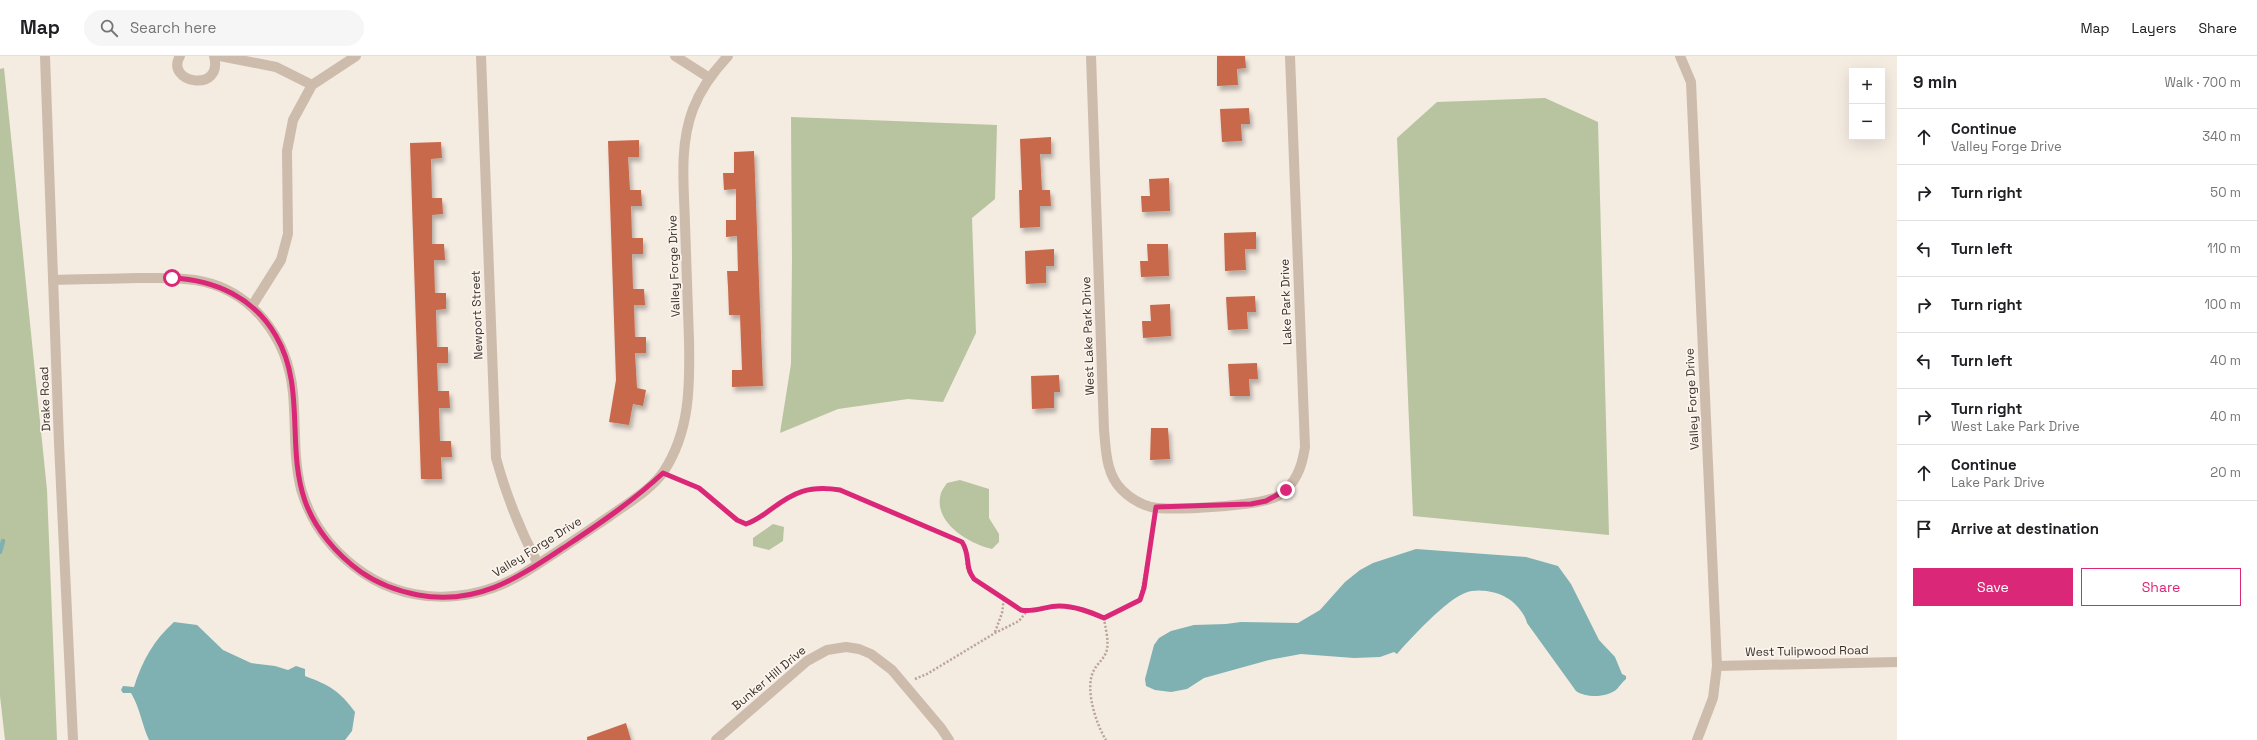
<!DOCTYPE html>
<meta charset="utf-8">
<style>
body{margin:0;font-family:"Space Grotesk",sans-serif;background:#f6f6f6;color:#202124}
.controls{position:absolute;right:12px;top:12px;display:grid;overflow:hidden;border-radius:0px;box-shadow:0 4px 16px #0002}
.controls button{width:36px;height:36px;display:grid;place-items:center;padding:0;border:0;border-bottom:1px solid #e0e0e0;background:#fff;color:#202124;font:20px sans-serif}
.stop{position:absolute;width:12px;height:12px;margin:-9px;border:3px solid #db2777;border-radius:50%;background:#fff}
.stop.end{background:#db2777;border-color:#fff;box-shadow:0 1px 4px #0008}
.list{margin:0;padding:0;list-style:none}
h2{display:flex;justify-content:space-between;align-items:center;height:52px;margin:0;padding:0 16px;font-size:17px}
h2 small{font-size:13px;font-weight:400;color:#757577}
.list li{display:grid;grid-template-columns:26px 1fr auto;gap:12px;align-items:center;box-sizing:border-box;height:56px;padding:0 16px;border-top:1px solid #e0e0e0}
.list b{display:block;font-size:15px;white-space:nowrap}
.list p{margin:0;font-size:13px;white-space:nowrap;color:#757577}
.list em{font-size:13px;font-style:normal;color:#757577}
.actions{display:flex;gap:8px;padding:12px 16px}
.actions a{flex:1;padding:9px 0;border:1px solid #db2777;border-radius:0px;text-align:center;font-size:14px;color:#db2777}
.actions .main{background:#db2777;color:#fff}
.icon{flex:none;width:22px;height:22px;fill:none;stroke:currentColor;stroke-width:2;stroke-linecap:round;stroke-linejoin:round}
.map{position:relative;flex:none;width:1897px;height:684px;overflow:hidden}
header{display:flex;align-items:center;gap:24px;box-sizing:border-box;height:56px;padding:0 20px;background:#fff;border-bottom:1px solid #e0e0e0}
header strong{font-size:19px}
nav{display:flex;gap:22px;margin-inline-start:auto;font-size:14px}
.search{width:280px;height:36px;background:#f6f6f6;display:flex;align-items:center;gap:10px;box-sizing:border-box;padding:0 14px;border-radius:22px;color:#757577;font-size:15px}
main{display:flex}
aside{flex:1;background:#fff}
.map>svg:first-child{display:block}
.green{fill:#b8c4a0}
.water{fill:#7fb0b2}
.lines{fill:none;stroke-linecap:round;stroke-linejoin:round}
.stream{stroke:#7fb0b2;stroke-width:4.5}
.building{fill:#c8694b;filter:url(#shadow)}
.path{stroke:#b9a596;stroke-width:2.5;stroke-dasharray:2 2;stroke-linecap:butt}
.minor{stroke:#cdbbac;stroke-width:10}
.tertiary{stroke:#cdbbac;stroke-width:10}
.route{stroke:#db2777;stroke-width:5}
.labels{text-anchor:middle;stroke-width:3.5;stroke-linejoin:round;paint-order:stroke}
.street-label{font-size:12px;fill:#3b302b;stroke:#fbf5ee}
</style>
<header>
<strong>Map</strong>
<div class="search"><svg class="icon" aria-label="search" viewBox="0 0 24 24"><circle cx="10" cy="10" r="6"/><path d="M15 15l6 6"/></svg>Search here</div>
<nav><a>Map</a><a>Layers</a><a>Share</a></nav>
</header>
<main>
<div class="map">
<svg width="1897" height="684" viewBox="0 0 1897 684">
<defs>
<filter id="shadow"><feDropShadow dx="2.5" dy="4.5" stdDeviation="2" flood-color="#0004"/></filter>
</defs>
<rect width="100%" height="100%" fill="#f4ebe1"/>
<path class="green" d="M4,12l43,422 10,250h-52l-5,-44v-627z
M1545,42l53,24 11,413 -196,-19 -16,-378 40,-36z
M791,61l206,8 -2,74 -23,19 4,115 -33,69 -35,-3 -70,10 -58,24 11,-69 1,-105z
M960,424l29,9v29l10,16v8l-7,7c-23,-5 -60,-27 -51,-56 1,-3 4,-7 6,-10z
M773,468l11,3 -1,14 -14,9 -16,-4v-8z"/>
<path class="water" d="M1416,493l110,8 32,9 13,18 28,56 16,17 7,17 4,2v3c-4,3 -6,7 -9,10 -10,9 -31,9 -41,2l-49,-68c-2,-9 -11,-20 -20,-25 -11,-7 -30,-10 -42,-5 -19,7 -54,45 -68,61l-3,-2 -14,5 -26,1 -53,-4 -32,6 -65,18 -17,11 -16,3 -16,-2 -9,-4 -1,-7 9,-34 5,-7 12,-7 23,-6 32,-1 15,-2 57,1 22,-13 25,-28 15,-12 13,-7z
M174,566l23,3 26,25 28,13 24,3 13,4 8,-4 9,3v7c24,9 35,15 50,36l-3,19 -7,9h-196c-7,-15 -9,-32 -18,-47h-8l-2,-3 2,-4 11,1c8,-26 20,-47 40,-65z"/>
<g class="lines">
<path class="stream" d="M0,496l3,-11"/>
</g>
<path class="building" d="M1217,0h28l1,12 -9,1 1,16 -21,1z
M1249,52l1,16h-9l1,17 -20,1 -2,-33z
M1051,81v17h-11l2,36h8l1,16h-11v21l-20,1 -1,-38h3l-2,-51z
M639,84v17h-11l2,33h11l1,16h-11l1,32h11v16h-11l1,35h11l1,16h-11l1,32h11v16h-11l2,35 9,2 -3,16 -10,-2 -4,21 -20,-3 7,-42 -8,-239z
M441,86l1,16 -11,1 1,39h10l1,16 -11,1v29h12l1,16h-11l1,33h11v16l-10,1 1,37h11v16h-11l1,28h11l1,17h-11l1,33h11l1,16h-11l1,22h-21l-11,-336z
M754,95l9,235 -31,1v-17h10l-2,-55h-11l-1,-28 -1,-16h11l-1,-35 -11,1v-17h10v-31l-12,1 -1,-17h11v-21z
M1169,122l1,33 -28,1 -1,-16h9l-1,-17z
M1256,176v17h-11l1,21 -21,1 -1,-38z
M1147,188h21l1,32 -28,1 -1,-16h8z
M1054,193v17h-8v17l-20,1 -1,-33z
M1255,240l1,16h-9l1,17 -20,1 -2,-33z
M1170,248l1,32 -28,2 -1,-17h9l-1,-16z
M1257,307l1,16h-9l1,17h-20l-2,-32z
M1059,319l1,17h-6v16l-22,1 -1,-33z
M1151,372h17l2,31 -20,1z
M626,667l5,17h-44v-3z"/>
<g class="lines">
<path class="path" d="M674,422c33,9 44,32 72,46l8,-2c30,-22 47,-38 86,-32l122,52c8,12 2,17 6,29 5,12 42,31 53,39 12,3 25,-3 38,-4 16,0 31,6 45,12l36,-18 15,-81
M1104,562c1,9 5,22 3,31 -2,10 -10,14 -14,23 -8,18 3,52 13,68
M995,576l7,-19 2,-15
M915,623l12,-5 68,-41 24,-12 8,-10"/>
<path class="minor" d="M180,0c-16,27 44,38 34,0
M220,0l56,11 36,18
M481,0l15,402c10,37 24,72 42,106
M675,0l33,21
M1091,0l13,374c2,21 2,44 18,60 8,8 18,14 29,17 20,4 110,-1 127,-11 18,-12 24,-29 27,-49l-15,-391
M1680,0l11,26 26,584 -4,32 -16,42
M53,224c28,-1 56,-1 84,-2 20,0 39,-1 58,2 57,9 93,58 98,113 3,32 0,64 8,96 9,31 28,58 54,78 50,39 116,38 169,6 29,-18 58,-38 86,-57 18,-13 42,-27 54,-45 26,-40 26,-85 25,-131 -1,-39 -3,-77 -4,-116 -1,-38 -6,-78 8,-115 8,-21 20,-37 35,-53
M252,250l29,-46 7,-26 -1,-83 6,-31 19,-35 44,-29
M1717,610l180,-4
M716,684l91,-79 20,-11 19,-3 13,2 12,5 21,16 49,58 8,12"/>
<path class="tertiary" d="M45,0l14,387 14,297"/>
</g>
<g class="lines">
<path class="route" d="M172,222c44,2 82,20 104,58 30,51 10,111 29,165 10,28 31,53 56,71 17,12 37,19 57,23 62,11 102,-19 151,-51 33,-22 65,-44 94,-71l36,15 38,32 9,4c9,-3 16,-8 24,-14 24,-18 39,-25 70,-20l122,52c9,14 2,24 12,37l47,31c12,3 25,-4 38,-4 16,0 31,6 45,12l36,-18 4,-12 12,-81 95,-3 15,-3 20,-11"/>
</g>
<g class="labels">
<g class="street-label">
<text transform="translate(674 210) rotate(-92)" y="4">Valley Forge Drive</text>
<text transform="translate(1286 246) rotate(-92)" y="4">Lake Park Drive</text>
<text transform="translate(477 259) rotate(-92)" y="4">Newport Street</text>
<text transform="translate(1088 280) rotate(-92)" y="4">West Lake Park Drive</text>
<text transform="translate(45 343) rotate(-92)" y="4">Drake Road</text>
<text transform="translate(1692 343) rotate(-93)" y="4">Valley Forge Drive</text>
<text transform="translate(537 491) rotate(-32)" y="4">Valley Forge Drive</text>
<text transform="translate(1807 595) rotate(-1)" y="4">West Tulipwood Road</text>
<text transform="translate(769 622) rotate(-40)" y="4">Bunker Hill Drive</text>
</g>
</g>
</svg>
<div class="controls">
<button>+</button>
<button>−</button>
</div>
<div class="stop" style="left:172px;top:222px"></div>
<div class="stop end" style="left:1286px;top:434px"></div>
</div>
<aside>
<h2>9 min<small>Walk · 700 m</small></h2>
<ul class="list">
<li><svg class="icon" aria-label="ahead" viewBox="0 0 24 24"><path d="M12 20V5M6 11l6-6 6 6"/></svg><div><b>Continue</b><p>Valley Forge Drive</p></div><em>340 m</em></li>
<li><svg class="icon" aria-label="right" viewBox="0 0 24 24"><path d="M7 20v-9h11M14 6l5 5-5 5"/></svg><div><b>Turn right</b></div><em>50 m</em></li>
<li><svg class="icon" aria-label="left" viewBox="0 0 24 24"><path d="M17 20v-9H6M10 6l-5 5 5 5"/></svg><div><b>Turn left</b></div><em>110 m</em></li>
<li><svg class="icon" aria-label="right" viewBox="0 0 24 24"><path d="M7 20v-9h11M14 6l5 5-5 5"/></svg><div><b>Turn right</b></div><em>100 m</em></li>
<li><svg class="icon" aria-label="left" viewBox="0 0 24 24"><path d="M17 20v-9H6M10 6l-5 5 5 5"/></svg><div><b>Turn left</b></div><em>40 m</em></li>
<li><svg class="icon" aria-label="right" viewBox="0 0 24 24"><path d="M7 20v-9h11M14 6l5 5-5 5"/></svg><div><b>Turn right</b><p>West Lake Park Drive</p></div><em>40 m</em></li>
<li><svg class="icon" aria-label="ahead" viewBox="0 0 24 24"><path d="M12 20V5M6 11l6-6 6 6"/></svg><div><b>Continue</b><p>Lake Park Drive</p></div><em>20 m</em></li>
<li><svg class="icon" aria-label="arrive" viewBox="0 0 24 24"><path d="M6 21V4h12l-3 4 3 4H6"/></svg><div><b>Arrive at destination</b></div></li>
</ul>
<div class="actions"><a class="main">Save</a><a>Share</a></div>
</aside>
</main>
